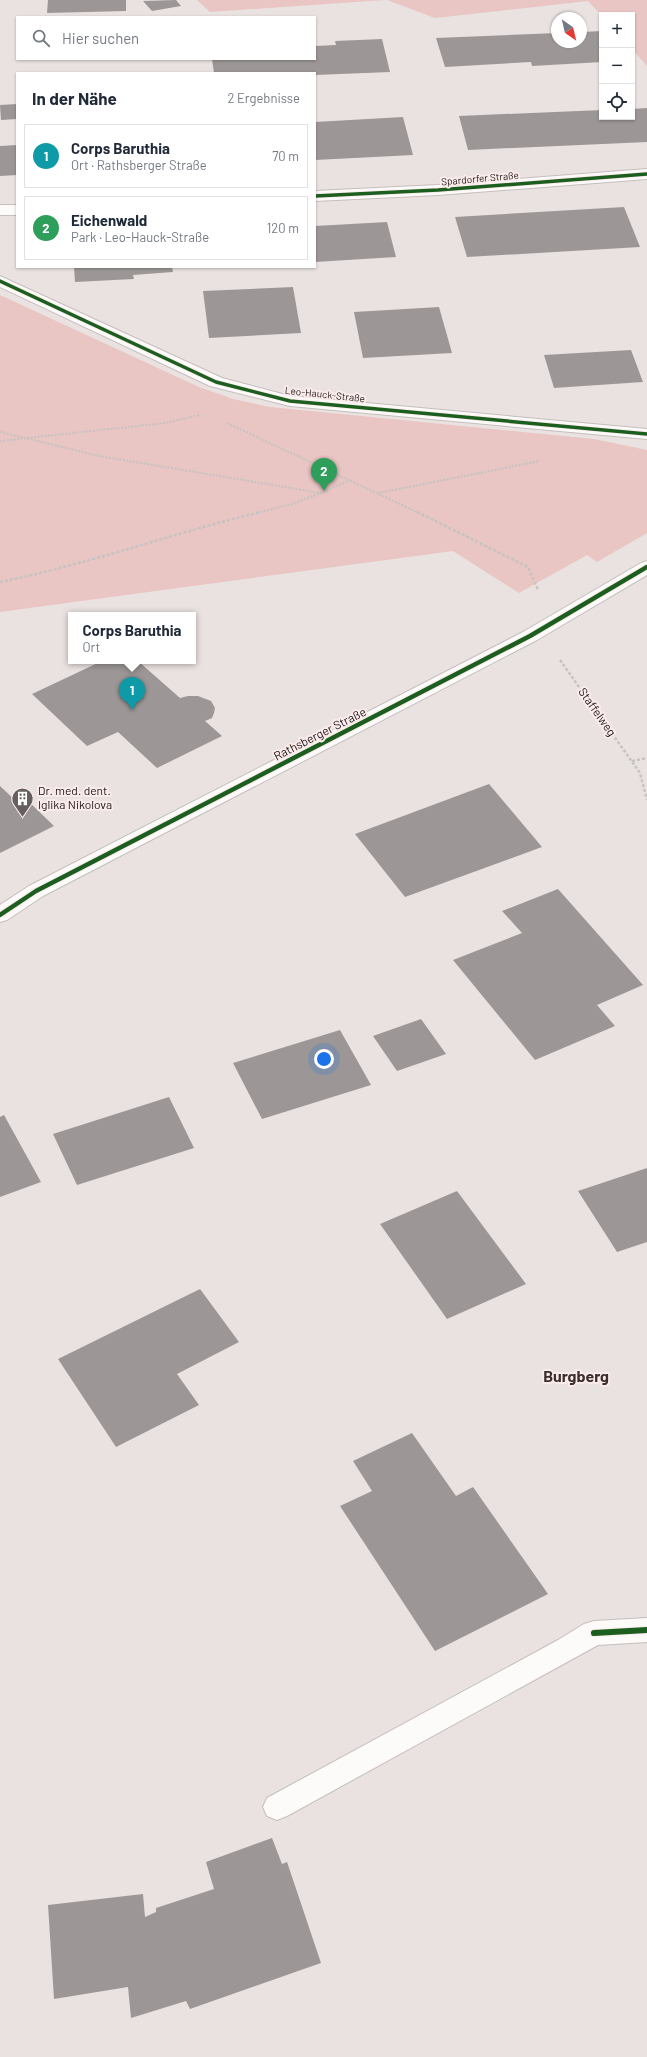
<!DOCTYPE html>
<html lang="de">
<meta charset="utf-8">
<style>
body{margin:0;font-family:Barlow,sans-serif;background:#f6f6f7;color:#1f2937}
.controls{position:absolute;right:12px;top:12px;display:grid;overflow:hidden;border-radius:0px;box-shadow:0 1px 3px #0004}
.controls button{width:36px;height:36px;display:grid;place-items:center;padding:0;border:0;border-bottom:1px solid #e0e1e3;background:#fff;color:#1f2937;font:20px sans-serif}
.compass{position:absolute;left:551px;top:12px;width:36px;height:36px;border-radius:50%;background:#fff;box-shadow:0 1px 3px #0004;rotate:146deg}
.you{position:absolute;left:324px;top:1059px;width:14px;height:14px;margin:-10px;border:3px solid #fff;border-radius:50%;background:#1a73e8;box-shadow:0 0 0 6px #1a73e833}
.badge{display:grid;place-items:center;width:26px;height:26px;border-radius:50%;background:#7c3aed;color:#fff;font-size:13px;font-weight:700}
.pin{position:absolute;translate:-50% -33px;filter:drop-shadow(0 1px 2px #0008)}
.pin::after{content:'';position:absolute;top:21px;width:14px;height:12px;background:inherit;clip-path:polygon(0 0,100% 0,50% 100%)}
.popup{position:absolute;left:68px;top:612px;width:128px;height:52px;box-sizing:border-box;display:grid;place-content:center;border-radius:0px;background:#fff;filter:drop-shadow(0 1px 3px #0005);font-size:13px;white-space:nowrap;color:#747a83}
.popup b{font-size:15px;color:#1f2937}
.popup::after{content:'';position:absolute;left:50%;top:100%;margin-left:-8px;border:8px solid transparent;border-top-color:#fff}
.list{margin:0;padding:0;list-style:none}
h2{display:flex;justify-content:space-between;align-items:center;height:52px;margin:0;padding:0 16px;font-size:17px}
h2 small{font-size:13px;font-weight:400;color:#747a83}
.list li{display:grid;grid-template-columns:26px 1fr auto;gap:12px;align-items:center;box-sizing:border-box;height:64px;margin:0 8px 8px;padding:0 8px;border:1px solid #e0e1e3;border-radius:0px}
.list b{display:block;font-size:15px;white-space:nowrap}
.list p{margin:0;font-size:13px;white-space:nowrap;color:#747a83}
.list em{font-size:13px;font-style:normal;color:#747a83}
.icon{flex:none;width:22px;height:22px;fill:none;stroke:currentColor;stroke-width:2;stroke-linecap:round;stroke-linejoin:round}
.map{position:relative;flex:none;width:647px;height:2057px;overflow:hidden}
.search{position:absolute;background:#fff;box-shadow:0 1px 3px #0004;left:16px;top:16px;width:300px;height:44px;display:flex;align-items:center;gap:10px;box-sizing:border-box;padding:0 14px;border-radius:0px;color:#747a83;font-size:15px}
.panel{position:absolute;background:#fff;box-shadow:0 1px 3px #0004;left:16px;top:72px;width:300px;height:196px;border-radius:0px}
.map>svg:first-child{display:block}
.green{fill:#e9c5c3}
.building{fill:#9c9796}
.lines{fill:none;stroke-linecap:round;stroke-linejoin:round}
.minor-casing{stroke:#c5bebd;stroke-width:2}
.path-far1{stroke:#c6c3c3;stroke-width:2;stroke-dasharray:2 1.5;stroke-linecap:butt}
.path{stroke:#c6c3c3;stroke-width:2.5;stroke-dasharray:3 2;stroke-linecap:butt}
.minor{fill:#fcfbfa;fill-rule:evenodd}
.cycleway-far2-casing{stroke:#fbeceb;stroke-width:5.5}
.cycleway-far1-casing{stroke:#fbeceb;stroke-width:7}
.cycleway-casing{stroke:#fbeceb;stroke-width:8}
.cycleway-far2{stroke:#1b5e20;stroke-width:3.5}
.cycleway-far1{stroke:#1b5e20;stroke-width:4.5}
.cycleway{stroke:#1b5e20;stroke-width:6}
.labels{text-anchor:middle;stroke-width:4;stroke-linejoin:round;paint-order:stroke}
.far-street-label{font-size:10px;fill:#1e1919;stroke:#fbeceb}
.street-label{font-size:12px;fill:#1e1919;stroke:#fbeceb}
.poi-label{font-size:12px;fill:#1e1919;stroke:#fbeceb;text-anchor:start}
.district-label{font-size:16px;font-weight:bold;fill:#3b302f;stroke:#fbeceb}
</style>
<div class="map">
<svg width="647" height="2057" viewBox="0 0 647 2057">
<rect width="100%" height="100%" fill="#eae2e1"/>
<path class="green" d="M197,0h188l-175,12z
M387,0h260v66l-15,-17v-34l-30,1 -14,-15 -153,17z
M0,295l199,92 34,12 37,8 324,32 53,11v83l-50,29 -10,-7 -68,38 -66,-42 -453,61z"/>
<path class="building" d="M48,0h78v11l-79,2z
M176,0l5,6 -29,5 -9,-10z
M602,31v31l-70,4 -1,-4 -86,5 -9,-29 121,-5v9h24v-10z
M382,39l8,33 -75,3v-2h-101l-2,-14h103v-13l21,-1 -1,-4z
M17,104v15l-16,1 -1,-15z
M647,108v34l-179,8 -9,-34 143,-6v7h30v-8z
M403,117l10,38 -98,5v-38z
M17,145v30l-17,1v-30z
M624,207l16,40 -173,10 -12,-40z
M387,222l9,35 -81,5v-36z
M74,267h98l1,5 -40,3 1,4 -59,3z
M293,287l8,46 -92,5 -6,-47z
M439,307l13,46 -89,5 -9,-46z
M631,350l12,32 -89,6 -10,-33z
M102,661h36l42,37 8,-2h10l13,5 4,7 -1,5 -2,5 -7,3 17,15 -65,32 -39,-36 -31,14 -55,-52z
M489,784l53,63 -137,50 -50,-63z
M0,786l18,17 8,-4 28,27 -54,27z
M558,889l85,96 -46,20 18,21 -80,34 -82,-100 69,-27 -20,-22z
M421,1019l25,35 -49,17 -24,-35z
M340,1030l31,55 -109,34 -29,-56z
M169,1097l25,51 -117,37 -24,-51z
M4,1115l37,67 -41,15v-80z
M647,1168v74l-30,10 -39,-61z
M457,1191l69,93 -79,35 -67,-95z
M200,1289l39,53 -62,32 22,31 -83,42 -58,-88z
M412,1433l44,63 17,-9 75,107 -113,57 -95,-145 32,-15 -19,-30z
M272,1838l10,26 5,-2 34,101 -131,46 -4,-8 -55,17 -3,-31 -74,12 -6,-94 95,-11 2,23 11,-5v-4l58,-19 -8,-27z"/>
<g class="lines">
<defs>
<path id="minor" d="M647,169v10l-209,16 -123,6v-10l123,-6z
M0,205h17v10h-17z
M0,276l222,102 68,18 357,33v10l-357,-33 -80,-20 -210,-99z
M647,561v14l-110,65 -494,256 -36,24 -7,2v-17l29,-19 494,-254 118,-69z
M647,1618v24l-49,3 -311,171 -10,4 -10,-4 -4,-9 4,-9 291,-158 26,-16 10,-3z"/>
</defs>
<use href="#minor" class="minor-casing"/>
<path class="path-far1" d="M227,423l192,90
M0,432l99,24 222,37 29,-13
M27,438l138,-15 35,-8
M0,441l22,-2
M378,493l162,-32
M257,513l35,-9 29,-11"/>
<path class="path" d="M417,512l111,55 10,23
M0,582c89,-18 173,-49 261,-70
M560,660l80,113 7,27
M632,761l15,-3"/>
<use href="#minor" class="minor"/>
<defs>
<path id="cycleway-far2" d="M315,196l123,-6 209,-16
M0,281l216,101 74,19 357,33"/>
<path id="cycleway-far1" d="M0,915l36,-24 494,-255 117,-69"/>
<path id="cycleway" d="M594,1633l53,-3"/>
</defs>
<use href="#cycleway-far2" class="cycleway-far2-casing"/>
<use href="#cycleway-far1" class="cycleway-far1-casing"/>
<use href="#cycleway" class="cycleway-casing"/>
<use href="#cycleway-far2" class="cycleway-far2"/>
<use href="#cycleway-far1" class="cycleway-far1"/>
<use href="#cycleway" class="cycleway"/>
</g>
<defs>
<symbol id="building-pin" viewBox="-11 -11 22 30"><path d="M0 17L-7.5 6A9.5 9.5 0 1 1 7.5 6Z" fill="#655f5f" stroke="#fbeceb"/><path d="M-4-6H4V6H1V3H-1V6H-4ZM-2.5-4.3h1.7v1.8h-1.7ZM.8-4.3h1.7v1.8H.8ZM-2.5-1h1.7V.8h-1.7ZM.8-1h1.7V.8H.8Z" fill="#fff"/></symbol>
</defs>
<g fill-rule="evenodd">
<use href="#building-pin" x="10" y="786" width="25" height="34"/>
</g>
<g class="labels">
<g class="far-street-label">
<text transform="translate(480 178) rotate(-5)" y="4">Spardorfer Straße</text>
<text transform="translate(325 394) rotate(6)" y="4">Leo-Hauck-Straße</text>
</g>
<g class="street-label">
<text transform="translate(597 712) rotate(55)" y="4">Staffelweg</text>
<text transform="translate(320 734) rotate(-27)" y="4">Rathsberger Straße</text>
</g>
<g class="poi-label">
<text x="38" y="795">Dr. med. dent.<tspan x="38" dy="14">Iglika Nikolova</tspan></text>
</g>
<g class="district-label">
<text x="576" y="1382">Burgberg</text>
</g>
</g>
</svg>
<div class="controls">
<button>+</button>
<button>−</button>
<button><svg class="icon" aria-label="locate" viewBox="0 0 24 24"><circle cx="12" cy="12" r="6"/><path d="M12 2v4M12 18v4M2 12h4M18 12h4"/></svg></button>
</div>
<svg class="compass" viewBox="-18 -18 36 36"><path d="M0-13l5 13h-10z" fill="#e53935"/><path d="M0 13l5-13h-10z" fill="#747a83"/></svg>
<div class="you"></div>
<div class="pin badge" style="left:132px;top:710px;background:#0f9aa8">1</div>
<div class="popup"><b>Corps Baruthia</b>Ort</div>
<div class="pin badge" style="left:324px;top:491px;background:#2e9e5b">2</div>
<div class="search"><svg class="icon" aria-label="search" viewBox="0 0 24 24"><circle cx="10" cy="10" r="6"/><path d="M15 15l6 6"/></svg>Hier suchen</div>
<section class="panel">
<h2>In der Nähe<small>2 Ergebnisse</small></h2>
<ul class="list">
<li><span class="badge" style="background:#0f9aa8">1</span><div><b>Corps Baruthia</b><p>Ort · Rathsberger Straße</p></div><em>70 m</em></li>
<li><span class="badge" style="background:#2e9e5b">2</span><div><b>Eichenwald</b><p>Park · Leo-Hauck-Straße</p></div><em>120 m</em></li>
</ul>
</section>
</div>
